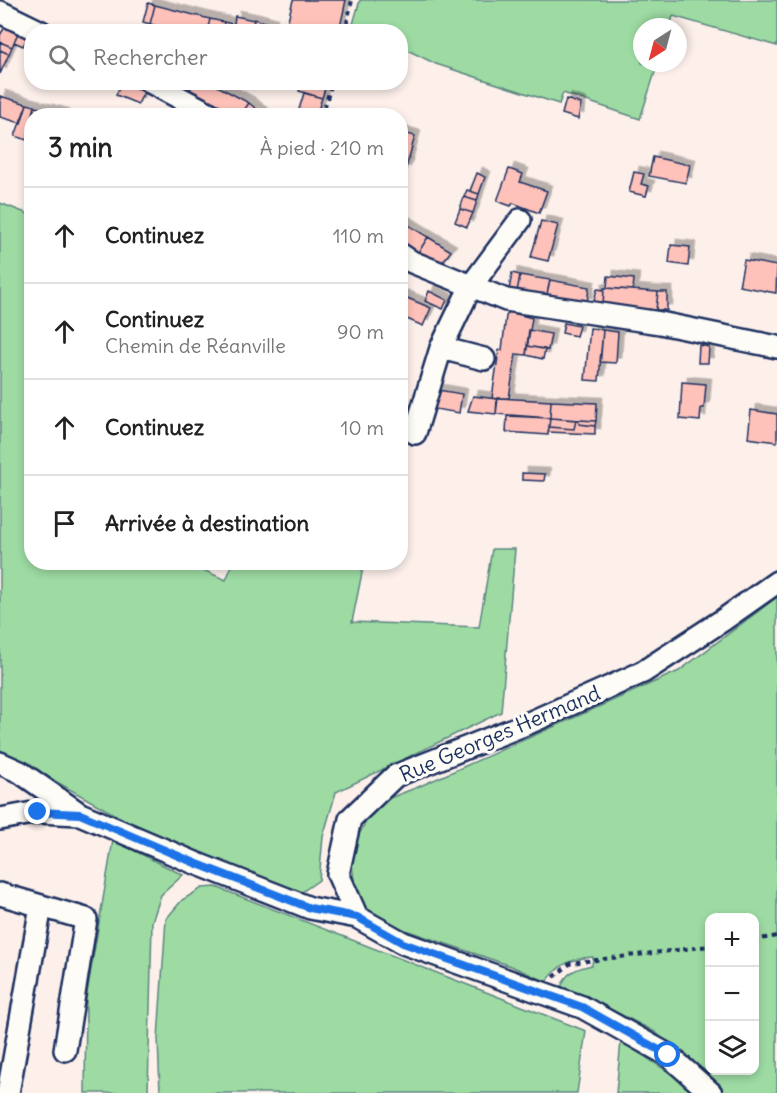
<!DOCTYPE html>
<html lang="fr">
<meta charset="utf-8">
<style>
body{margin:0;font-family:Delius,sans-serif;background:#f6f6f6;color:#222}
.controls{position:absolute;right:18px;bottom:18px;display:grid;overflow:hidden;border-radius:12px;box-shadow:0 3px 9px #0003}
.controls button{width:54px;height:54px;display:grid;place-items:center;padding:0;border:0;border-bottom:2px solid #e0e0e0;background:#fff;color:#222;font:30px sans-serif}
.compass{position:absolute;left:633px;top:18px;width:54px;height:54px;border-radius:50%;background:#fff;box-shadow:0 3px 9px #0003;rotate:216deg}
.stop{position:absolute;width:18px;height:18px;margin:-14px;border:4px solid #1a73e8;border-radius:50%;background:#fff}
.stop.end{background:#1a73e8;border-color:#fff;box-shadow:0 2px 6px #0008}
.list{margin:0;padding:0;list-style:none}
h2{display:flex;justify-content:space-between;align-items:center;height:78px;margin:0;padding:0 24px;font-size:26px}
h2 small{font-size:20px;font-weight:400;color:#767676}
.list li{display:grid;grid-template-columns:39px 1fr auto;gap:18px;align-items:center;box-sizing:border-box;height:96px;padding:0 24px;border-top:2px solid #e0e0e0}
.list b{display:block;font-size:22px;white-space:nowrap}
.list p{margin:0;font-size:20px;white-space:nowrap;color:#767676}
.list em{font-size:20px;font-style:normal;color:#767676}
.icon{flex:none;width:33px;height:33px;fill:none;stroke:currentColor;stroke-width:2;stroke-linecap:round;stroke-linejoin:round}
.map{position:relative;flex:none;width:777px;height:1093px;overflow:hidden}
.search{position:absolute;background:#fff;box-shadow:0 3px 9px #0003;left:24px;top:24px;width:384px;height:66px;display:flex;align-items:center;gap:15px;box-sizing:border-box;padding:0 21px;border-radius:24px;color:#767676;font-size:22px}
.panel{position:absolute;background:#fff;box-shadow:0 3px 9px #0003;left:24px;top:108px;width:384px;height:462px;border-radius:24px}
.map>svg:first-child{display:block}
.green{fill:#9ddba3;stroke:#5c8580;stroke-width:1.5;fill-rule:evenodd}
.building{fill:#fec2ba;stroke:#1b2f5e;stroke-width:1.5;filter:url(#shadow)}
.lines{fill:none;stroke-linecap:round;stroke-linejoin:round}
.minor-casing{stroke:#1b2f5e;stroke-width:26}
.path{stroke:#1b2f5e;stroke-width:4;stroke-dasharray:4.5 4.5;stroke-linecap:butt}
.minor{stroke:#fdfcf7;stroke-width:21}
.route{stroke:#1a73e8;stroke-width:8}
.labels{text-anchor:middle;stroke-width:6;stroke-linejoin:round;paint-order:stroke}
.street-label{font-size:21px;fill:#1b2f5e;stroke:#fdfcf7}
</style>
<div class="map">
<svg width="777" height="1093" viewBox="0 0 777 1093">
<defs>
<filter id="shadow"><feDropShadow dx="5.5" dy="-5.5" stdDeviation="0" flood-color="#0004"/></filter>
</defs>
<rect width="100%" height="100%" fill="#fdf0eb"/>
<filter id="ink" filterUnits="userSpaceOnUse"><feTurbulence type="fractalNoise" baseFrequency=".0167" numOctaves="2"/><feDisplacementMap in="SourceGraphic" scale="12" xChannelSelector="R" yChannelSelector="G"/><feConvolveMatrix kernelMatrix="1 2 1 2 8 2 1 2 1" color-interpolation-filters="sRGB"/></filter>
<g filter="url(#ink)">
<path class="green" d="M360,0h417v46l-104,-30 -3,11h-28v36h16l-18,56 -77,-26 -4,11 -123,-40 -35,-17 -1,-15 -32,-1 -15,-7z
M0,203l31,12 1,347 155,1 39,17 7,-17h131l-12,59 127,5 13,-78h23l-14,163 -165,80 -13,45 -4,43 -20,14 -146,-58 -153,-86z
M777,597v496h-52l-70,-61 -45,-23 -49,-20c3,-17 17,-21 31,-24l1,-8c-19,1 -36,7 -46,25l-36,-16 -129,-44 -18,-15 -9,-19 -3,-24 4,-23 15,-30 16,-12 31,-12 261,-116zM710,918h44v152h-44z
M113,840l70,35 -22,20 -9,27 -4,171h-63l1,-94z
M216,887l370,144 -9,62h-417l-2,-55 8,-119 16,-19 20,-12z
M621,1041l69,45 4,7h-78z"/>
<path class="building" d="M293,0h53l-7,32h-54z
M148,3l7,2 -5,19 -7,-2z
M155,5l55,14 -3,13h-28l-29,-8z
M235,16l19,4 -2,9 -18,-5z
M210,19l14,3 -2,10h-15z
M254,19l18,5 -2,8h-28l2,-5 8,2z
M224,22l20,5 -2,5h-20z
M5,27l13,6 -6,14 -12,-5v-7z
M18,33l9,5 -4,8 -9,-4z
M0,42l12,5 -3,7 -9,-4z
M0,50l9,4 -9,20z
M122,82l22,10 -6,12 -22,-9z
M178,82h16l-4,8z
M194,82h16l39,21 -9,13h-4l-13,-9 -33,-17z
M302,82h25l-5,16 -23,-7z
M304,93l18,5 -6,18h-19z
M0,96l27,8 -6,19 -21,-6z
M566,99l15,5 -3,15 -16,-5z
M249,103l16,13h-25z
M27,104l8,2 -8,34 -12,-4z
M35,107l28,7v2h-30z
M400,132l15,4 -10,36 -5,-2z
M653,157l37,8 -4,18 -37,-7z
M509,169l14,5 -3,8 27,9 -8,22 -26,-10 -2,3 -14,-5z
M634,172l10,2 -3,10 8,2 -3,10 -17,-4z
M477,173l8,4 -6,17 -9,-3z
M467,190l12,4 -2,7 -13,-4z
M464,197l13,4 -4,12 -13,-4z
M460,209l13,4 -6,14 -12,-5z
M400,220l28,17 -10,16 -18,-12z
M541,221l17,4 -10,36 -17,-4z
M428,237l23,14 -10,13 -23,-11z
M671,245l19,2 -2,19 -19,-3z
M744,260l33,6 -1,27 -37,-7z
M512,273l8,2 -3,17 -8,-2z
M520,275l30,5 -4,18 -29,-6z
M608,276l26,3 -1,11 -26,-2z
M550,280l39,7 -2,16 -41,-5z
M604,288l54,4 -2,18 -53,-5z
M597,289l7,1 -1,15 -10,-1z
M429,291l18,9 -4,9 -18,-8z
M658,292h9v18h-11z
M400,295l31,13 -8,18 -23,-10z
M509,312l23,6 -6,37 -10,-1 -7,44h-11l-1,1 -5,-1 7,-48h3l4,-34z
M564,323l15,3 -3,10 -14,-3z
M590,328l13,2 -4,51 -14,-1z
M529,330l22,4 -3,16 -21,-4z
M603,330l15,2 -2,31 -16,-1z
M699,345l10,2 -1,16h-10z
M527,346l18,3 -2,10 -17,-4z
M682,382l24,2 -2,24h-3l-1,13 -20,-2z
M432,389l30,5 -3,19 -30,-5z
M473,396l24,3 -1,15 -28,-3z
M498,398l53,3 -1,17 -54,-4z
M551,401l46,2 -1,18 -46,-3z
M751,410l26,4v28l-29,-4z
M507,416l43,2 -2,17 -42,-3z
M550,418l26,2 -2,9 -25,-2z
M576,420h3v4l16,2v8l-47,-2 1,-5 25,2z
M579,420l17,1 -1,5 -16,-2z
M522,473l23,1 -1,7 -22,-1z"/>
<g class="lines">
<defs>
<path id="minor" d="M0,12l41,20
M150,82l64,34
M400,254l12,8 94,38 154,23 117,24
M441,348l43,11
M415,433l26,-85 30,-62 49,-66
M0,763l20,9 60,42 115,49 115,45 47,9
M0,819l38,-7 41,2
M0,894l86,25 -21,131
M8,1093l33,-187
M711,1093l-43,-38 -86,-48 -179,-64 -46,-26 -19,-43 12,-55 45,-43 136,-54 112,-50 80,-52 54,-38"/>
</defs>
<use href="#minor" class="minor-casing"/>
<path class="path" d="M345,32l7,-32
M322,116l10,-34
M754,940l23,-4
M554,977l17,-14 139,-17"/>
<use href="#minor" class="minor"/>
</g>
</g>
<g class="lines" filter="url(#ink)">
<path class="route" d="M38,812l42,2 115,49 115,45 47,9 46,26 179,64 86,48"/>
</g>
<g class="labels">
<g class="street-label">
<text transform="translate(500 734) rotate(-23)" y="7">Rue Georges Hermand</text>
</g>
</g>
</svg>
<div class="controls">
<button>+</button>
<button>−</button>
<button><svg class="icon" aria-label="layers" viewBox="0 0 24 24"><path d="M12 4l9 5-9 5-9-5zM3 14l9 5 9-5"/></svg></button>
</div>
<svg class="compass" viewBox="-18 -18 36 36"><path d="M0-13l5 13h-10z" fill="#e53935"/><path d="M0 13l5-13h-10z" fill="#767676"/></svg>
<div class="stop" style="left:668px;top:1055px"></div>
<div class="stop end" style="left:38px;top:812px"></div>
<div class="search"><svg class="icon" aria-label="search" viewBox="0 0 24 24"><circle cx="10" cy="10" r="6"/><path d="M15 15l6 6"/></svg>Rechercher</div>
<section class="panel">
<h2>3 min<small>À pied · 210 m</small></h2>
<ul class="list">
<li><svg class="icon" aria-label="ahead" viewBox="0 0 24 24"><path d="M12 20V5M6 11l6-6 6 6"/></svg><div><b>Continuez</b></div><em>110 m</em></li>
<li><svg class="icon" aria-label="ahead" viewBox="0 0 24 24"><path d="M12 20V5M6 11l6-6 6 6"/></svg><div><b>Continuez</b><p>Chemin de Réanville</p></div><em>90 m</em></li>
<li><svg class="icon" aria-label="ahead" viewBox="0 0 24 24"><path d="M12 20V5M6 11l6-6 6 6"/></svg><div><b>Continuez</b></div><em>10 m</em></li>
<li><svg class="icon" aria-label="arrive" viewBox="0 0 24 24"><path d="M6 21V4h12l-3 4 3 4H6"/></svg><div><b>Arrivée à destination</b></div></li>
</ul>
</section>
</div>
